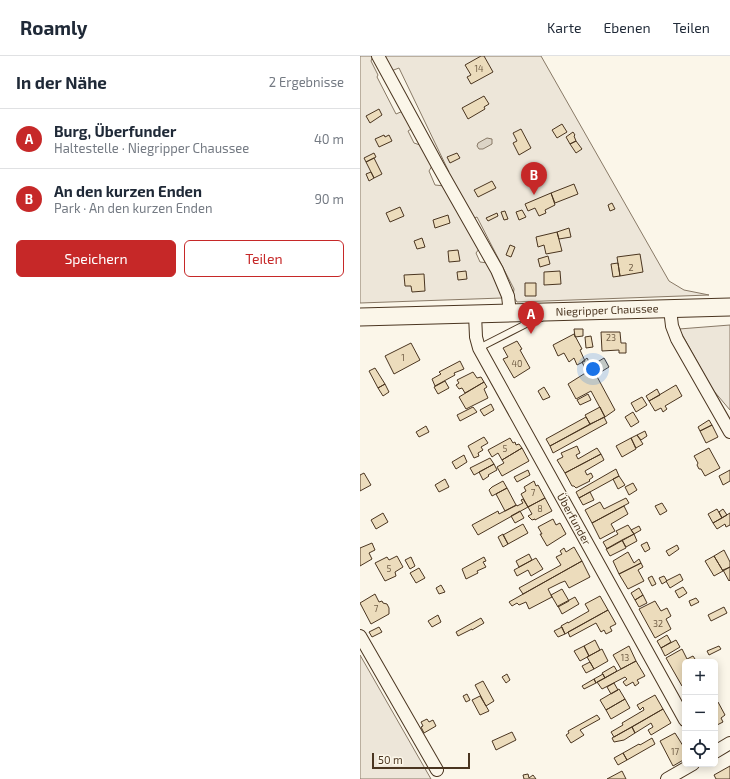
<!DOCTYPE html>
<html lang="de">
<meta charset="utf-8">
<style>
body{margin:0;font-family:"Exo 2",sans-serif;background:#f2f2f3;color:#1f2937}
.controls{position:absolute;right:12px;bottom:12px;display:grid;overflow:hidden;border-radius:6px;box-shadow:0 2px 10px #0003}
.controls button{width:36px;height:36px;display:grid;place-items:center;padding:0;border:0;border-bottom:1px solid #e0e1e3;background:#fff;color:#1f2937;font:20px sans-serif}
.scale{position:absolute;left:12px;bottom:10px;width:98px;box-sizing:border-box;padding-left:4px;border:2px solid #4a3520;border-top:0;font-size:11px;line-height:14px;white-space:nowrap;color:#4a3520;-webkit-text-stroke:3px #fbf6e9;paint-order:stroke}
.you{position:absolute;left:233px;top:313px;width:14px;height:14px;margin:-10px;border:3px solid #fff;border-radius:50%;background:#1a73e8;box-shadow:0 0 0 6px #1a73e833}
.badge{display:grid;place-items:center;width:26px;height:26px;border-radius:50%;background:#c62828;color:#fff;font-size:13px;font-weight:700}
.pin{position:absolute;translate:-50% -33px;filter:drop-shadow(0 1px 2px #0008)}
.pin::after{content:'';position:absolute;top:21px;width:14px;height:12px;background:inherit;clip-path:polygon(0 0,100% 0,50% 100%)}
.list{margin:0;padding:0;list-style:none}
h2{display:flex;justify-content:space-between;align-items:center;height:52px;margin:0;padding:0 16px;font-size:17px}
h2 small{font-size:13px;font-weight:400;color:#747a83}
.list li{display:grid;grid-template-columns:26px 1fr auto;gap:12px;align-items:center;box-sizing:border-box;height:60px;padding:0 16px;border-top:1px solid #e0e1e3}
.list b{display:block;font-size:15px;white-space:nowrap}
.list p{margin:0;font-size:13px;white-space:nowrap;color:#747a83}
.list em{font-size:13px;font-style:normal;color:#747a83}
.actions{display:flex;gap:8px;padding:12px 16px}
.actions a{flex:1;padding:9px 0;border:1px solid #c62828;border-radius:6px;text-align:center;font-size:14px;color:#c62828}
.actions .main{background:#c62828;color:#fff}
.icon{flex:none;width:22px;height:22px;fill:none;stroke:currentColor;stroke-width:2;stroke-linecap:round;stroke-linejoin:round}
.map{position:relative;flex:none;width:370px;height:723px;overflow:hidden}
header{display:flex;align-items:center;gap:24px;box-sizing:border-box;height:56px;padding:0 20px;background:#fff;border-bottom:1px solid #e0e1e3}
header strong{font-size:19px}
nav{display:flex;gap:22px;margin-inline-start:auto;font-size:14px}
main{display:flex}
aside{flex:1;background:#fff}
.map>svg:first-child{display:block}
.green{fill:#ede6d9;stroke:#887966}
.water{fill:#dcd4c6;stroke:#887966}
.building{fill:#ecdcbc;stroke:#4a3520}
.lines{fill:none;stroke-linecap:round;stroke-linejoin:round}
.service-casing{stroke:#4a3520;stroke-width:8}
.minor-casing{stroke:#4a3520;stroke-width:14}
.secondary-casing{stroke:#4a3520;stroke-width:19}
.service{stroke:#fbf6e9;stroke-width:6}
.minor{stroke:#fbf6e9;stroke-width:12}
.secondary{stroke:#fbf6e9;stroke-width:17}
.labels{text-anchor:middle;stroke-width:3;stroke-linejoin:round;paint-order:stroke}
.number-label{font-size:9px;fill:#725f47}
.street-label{font-size:11px;fill:#4a3520;stroke:#fbf6e9}
</style>
<header>
<strong>Roamly</strong>
<nav><a>Karte</a><a>Ebenen</a><a>Teilen</a></nav>
</header>
<main>
<aside>
<h2>In der Nähe<small>2 Ergebnisse</small></h2>
<ul class="list">
<li><span class="badge">A</span><div><b>Burg, Überfunder</b><p>Haltestelle · Niegripper Chaussee</p></div><em>40 m</em></li>
<li><span class="badge">B</span><div><b>An den kurzen Enden</b><p>Park · An den kurzen Enden</p></div><em>90 m</em></li>
</ul>
<div class="actions"><a class="main">Speichern</a><a>Teilen</a></div>
</aside>
<div class="map">
<svg width="370" height="723" viewBox="0 0 370 723">
<rect width="100%" height="100%" fill="#fbf6e9"/>
<path class="green" d="M0,0h13l-2,5 7,14 -1,2 19,37 7,-3 10,17 -5,3 6,12 9,3 9,20 -3,5 6,14 10,1 34,63 -3,4 4,9 8,1 14,30v5l-142,5z
M22,0h159l128,225 15,9 25,5 -192,7 -4,-6 1,-7 -37,-72 -5,2 -25,-45 2,-2 -50,-104 -8,3z
M370,269v85l-17,-20 -34,-61z
M0,599l71,124h-71z"/>
<path class="water" d="M127,82l5,1v5l-9,5h-4l-2,-3 1,-3z"/>
<path class="building" d="M121,0h3l9,16 -22,12 -4,-7 4,-2 -6,-10z
M124,40l5,8 -5,3 1,2 -17,10 -6,-11z
M19,53l3,6 -12,8 -4,-7z
M202,68l5,8 -10,6 -5,-8z
M161,73l10,19 -12,7 -6,-12 4,-2 -4,-8z
M213,76l2,3 -1,1 2,5 -6,3 -4,-7z
M24,79l1,2 4,-2 3,6 -13,6 -4,-8z
M216,85l6,8 -6,4 -6,-9z
M14,97l2,4 -10,5 -2,-4z
M97,97l3,5 -10,5 -3,-6z
M14,102l8,16 -8,4 -8,-16z
M11,116l3,6 -5,3 -3,-7z
M132,125l4,7 -18,9 -4,-7z
M214,128l4,10 -23,9 -4,-10z
M191,137l4,12 -10,5 1,3 -7,3 -4,-8 -7,3 -3,-7z
M252,147l3,6 -5,2 -2,-6z
M40,151l4,9 -14,6 -4,-9z
M162,154l4,7 -7,3 -3,-8z
M145,155l3,8 -4,1 -3,-8z
M137,157l1,3 -10,5 -2,-3z
M88,159l2,8 -15,5 -2,-8z
M209,172l2,9 -12,2 -2,-7z
M197,176l5,19 -16,3 -2,-9 -6,2 -2,-10z
M62,182l3,9 -8,2 -3,-8z
M150,189l5,2 -4,10 -5,-2z
M98,194l2,11 -11,1 -1,-11z
M280,198l3,18 -23,4 -3,-19z
M188,200l2,8 -10,3 -2,-8z
M258,207l2,13 -7,1 -2,-13z
M106,215l1,8 -9,1 -1,-8z
M200,215l1,13 -17,1v-13z
M64,218l1,17 -13,1 -1,-6h-6l-1,-11z
M165,227h11v13h-11z
M214,273h9v7l-8,1z
M241,276h19l1,11h5v10h-7v-3l-17,1z
M214,278l8,15 -2,1 5,11 -8,4 -3,-7 -5,4 -5,-9 -6,3 -5,-11z
M231,280l2,11 -7,1 -1,-11z
M157,285l5,8 -2,1 10,18 -16,10 -11,-19 5,-2 -5,-9z
M51,287l9,17 -26,14 -9,-18z
M227,302l28,52 -10,7 -14,-26 -15,8 -8,-15 19,-12 -5,-10z
M244,302l5,9 -13,8 -5,-9z
M100,305l4,8 -10,4 1,2 -20,11 -3,-7 9,-5 -2,-2z
M15,312l10,16 -7,4 -9,-17z
M113,316l4,6 4,-1 3,5 -19,11 -3,-5 -3,1 -3,-4 3,-2 -2,-3z
M85,325l4,7 -11,6 -4,-7z
M124,326l3,5 -3,2 4,9 -22,11 -7,-12z
M25,328l4,8 -6,4 -5,-8z
M316,329l6,11 -17,10 2,3 -4,3 -2,-4 -6,3 -6,-10z
M184,331l6,10 -7,3 -5,-9z
M297,333l3,6 -11,6 -3,-5z
M228,338l3,6 -11,5 -3,-5z
M282,341l5,8 -11,7 -5,-9z
M131,348l3,6 -10,6 -4,-6z
M113,351l4,5 -17,9 -3,-6z
M240,351l5,10 -15,7 -5,-9z
M273,356l6,10 -8,5 -6,-10z
M226,361l4,7 -40,22 -4,-7z
M244,361l3,6 -54,30 -3,-7z
M349,364l3,5 -12,6 -2,-4z
M352,369l6,12 -12,6 -6,-12z
M66,370l3,6 -10,5 -3,-5z
M285,375l2,5 -6,4 -4,-5z
M277,379l6,9 -7,4 -5,-10z
M124,381l4,6 -7,4 2,3 -5,3 1,3 -5,2 -6,-12z
M150,382l3,5 2,-1 1,3 3,-1 3,4 -20,12 -4,-7 -6,4 -4,-7z
M271,382l5,11 -14,8 -6,-11z
M217,390l3,7 -4,2 2,4 19,-11 4,6 -36,19 -8,-13 6,-3 -2,-4z
M162,392l7,13 -27,15 -5,-9 7,-4 -2,-3z
M349,392l11,20 -15,8 -4,-7h-2l-2,-4 1,-2 -4,-7z
M241,398l3,6 -19,11 2,4 4,-2 2,4 -4,3 1,1 -14,7 -2,-2h-2l-7,-13z
M104,399l3,7 -11,7 -4,-7z
M130,402l4,6 -20,11 -4,-7z
M134,408l3,6 -9,5 1,1 -6,4 -4,-8z
M256,413l3,7 -40,22 -3,-6z
M168,414l2,5 -13,7 -3,-5z
M370,414v11l-7,4 -4,-9z
M4,417l7,12 -11,6v-16z
M259,420l6,9 -7,4 -5,-10z
M85,423l4,8 -10,5 -4,-7z
M143,425l4,7 -15,8 -3,-6 3,-3z
M174,425l2,5 2,-1 7,13 -17,9 -7,-13 5,-3 -2,-4z
M273,427l4,7 -8,5 -4,-8z
M147,432l9,17 -11,6 -9,-17z
M230,436l4,8 -11,5 -4,-7z
M185,442l7,13 -17,9v-1l-3,1 -4,-4 4,-2 -4,-7z
M266,442l3,5 -37,20 -7,-13 15,-8 4,7z
M163,443l5,8 -50,28 -6,-10 26,-14 1,3 18,-9v1l6,-3 -2,-3z
M302,447l5,8 -7,4 -5,-9z
M264,450l4,8 -17,10 4,7 -15,8 -8,-16z
M357,453l5,9 -9,5 -5,-9z
M363,453l4,6 -5,3 -3,-6z
M160,455l4,7 -9,5 -4,-7z
M23,457l5,9 -12,7 -5,-9z
M370,457v12l-4,2 -1,-3 -8,5 -4,-6z
M193,463l3,6 4,-2 6,11 -19,12 -7,-12h2l-4,-7z
M163,468l5,9 -20,11 -5,-9z
M268,469l6,9 -27,15 -4,-7 15,-8 -2,-3z
M279,470l2,4 -7,4 -3,-4z
M143,478l5,10 -5,3 -5,-10z
M274,478l3,7 -11,6 -4,-7z
M262,484l4,8 -16,8 -4,-7z
M287,486l3,7 -5,3 -4,-7z
M12,487l3,7 -6,3 3,6 -12,7v-18z
M317,489l2,4 -10,7 -3,-5z
M214,491l8,14 -59,33 -4,-6 42,-23 -5,-8 6,-3 -2,-3 4,-3 2,4z
M364,494l6,12v5l-7,4 -9,-15z
M268,496l6,11 5,-4 2,4 -22,11 -6,-13z
M169,498l3,6 -13,7 -3,-6z
M37,500l6,11 -8,5 1,4 -11,5 -10,-18 12,-6 2,3z
M354,500l9,15 -9,5 -9,-15z
M51,501l4,9 -5,3 -5,-9z
M124,501l2,4 -3,1 3,5 -9,4 1,2 -12,6 -4,-10z
M176,502l7,11 -12,7 -3,-6 -11,6 -3,-6z
M222,505l8,16 -21,11 -4,-7 -5,2 -12,6 4,8 -23,12 -3,-7 -7,3 -2,-2 -5,3 -3,-4z
M281,507l2,4 -5,3 6,11 -16,8 -9,-15z
M370,511v13l-1,1 -6,-11z
M59,512l6,10 -9,5 -6,-10z
M320,518l3,6 -13,8 -4,-7z
M292,520l4,8 -4,2 -4,-8z
M304,520l3,5 -5,3 -3,-6z
M81,529l4,7 -6,2 -3,-6z
M323,531l4,6 -8,5 -4,-7z
M279,532l4,7 -8,5 -4,-7z
M202,533l7,12 -11,6 -7,-12z
M15,538l4,8 3,-1 1,2 4,1 2,4v6l-18,10 -11,-21z
M283,539l4,8 -8,4 -4,-7z
M240,540l8,14 -43,24 -4,-8 7,-4v1l21,-12 -4,-7z
M215,541l4,7 -17,10 -4,-8z
M336,542l3,4 -8,4 -2,-5z
M295,545l6,10 6,-3 4,8 -5,3 5,10 -16,9 -16,-29z
M364,551l3,6 -16,8 -3,-6z
M248,554l8,14 -6,3 2,4 -6,3 -2,-4 -3,2 -5,-9 -26,14 -2,-5z
M78,559l3,7 -9,5 -4,-6z
M121,562l3,5 -12,7v-1l-14,7 -2,-4z
M19,571l3,5 -10,5 -3,-5z
M202,571l3,7 -7,3 -4,-6z
M307,579l4,7 -10,6 -4,-7z
M235,584l5,10 -11,6 -5,-10z
M316,584l4,7 -15,9 -4,-8z
M224,590l5,10 -9,5 -6,-10z
M269,590l7,15 -15,8 -8,-14z
M359,590l2,3 -12,6 -2,-4z
M242,593l6,12 -14,8 -7,-12z
M322,593l5,10 6,-3 4,6h-12v22l-3,2 -16,-28z
M276,605l9,15 -8,4 2,3 -4,3 -2,-4 -7,4 -3,-4 4,-3 -2,-2 -23,12 -5,-7z
M230,606l4,7 -8,4 -4,-7z
M254,610l3,5 -12,7 -3,-5z
M147,618l3,6 -4,3 -4,-6z
M243,618l2,4 -9,5 -2,-4z
M234,623l2,4 -12,6 -2,-3z
M123,625l11,20 -8,5 -11,-21z
M254,627l4,7 -7,4 -4,-7z
M259,633l6,10 -19,11 -6,-10z
M107,638l3,6 -4,2 -3,-6z
M295,639l8,14 -49,28 -3,-5 12,-7 -1,-2 22,-13 -1,-3 -3,3 -3,-5z
M120,640l9,15 -9,4 -8,-15z
M265,643l5,9 -19,11 -5,-9z
M358,646l7,13 -4,3 2,4 -8,4v-22z
M303,653l8,14 -20,12 -3,-5 5,-3 -2,-4 -16,10 -3,-6z
M237,659l3,4 -20,11 4,5 -13,8 -5,-8 3,-2 -1,-2z
M67,663l2,3 4,-2 3,6 -12,7 -3,-6 2,-1 -2,-4z
M272,671l3,6 -11,7 -10,2 -2,-4z
M152,676l4,8 -20,10 -4,-9z
M315,677l10,16v10l-12,7 -13,-25z
M292,682l3,6 -28,16 -4,-7 16,-9 1,1z
M263,697l4,7 -9,5 -4,-7z
M370,710v13h-14l-2,-4z
M262,715l4,8h-19z
M168,718l1,4 4,-3 3,4h-12l-1,-4z"/>
<g class="lines">
<defs>
<path id="service" d="M119,292l47,-24 15,-6"/>
<path id="minor" d="M18,0l60,110 59,104 11,26 2,17
M310,253l2,17 5,13 53,93
M115,258l1,23 3,11 206,372
M0,580l77,134
M355,696l15,-9
M307,723l26,-15"/>
<path id="secondary" d="M0,261l370,-10"/>
</defs>
<use href="#service" class="service-casing"/>
<use href="#minor" class="minor-casing"/>
<use href="#secondary" class="secondary-casing"/>
<use href="#service" class="service"/>
<use href="#minor" class="minor"/>
<use href="#secondary" class="secondary"/>
</g>
<g class="labels">
<g class="number-label">
<text x="119" y="16">14</text>
<text x="271" y="215">2</text>
<text x="251" y="285">23</text>
<text x="43" y="305">1</text>
<text x="157" y="311">40</text>
<text x="145" y="396">5</text>
<text x="173" y="440">7</text>
<text x="180" y="456">8</text>
<text x="29" y="516">5</text>
<text x="16" y="556">7</text>
<text x="298" y="571">32</text>
<text x="265" y="605">13</text>
<text x="315" y="699">17</text>
</g>
<g class="street-label">
<text transform="translate(247 254) rotate(-2)" y="4">Niegripper Chaussee</text>
<text transform="translate(214 463) rotate(61)" y="4">Überfunder</text>
</g>
</g>
</svg>
<div class="controls">
<button>+</button>
<button>−</button>
<button><svg class="icon" aria-label="locate" viewBox="0 0 24 24"><circle cx="12" cy="12" r="6"/><path d="M12 2v4M12 18v4M2 12h4M18 12h4"/></svg></button>
</div>
<div class="scale">50 m</div>
<div class="you"></div>
<div class="pin badge" style="left:171px;top:278px">A</div>
<div class="pin badge" style="left:174px;top:139px">B</div>
</div>
</main>
